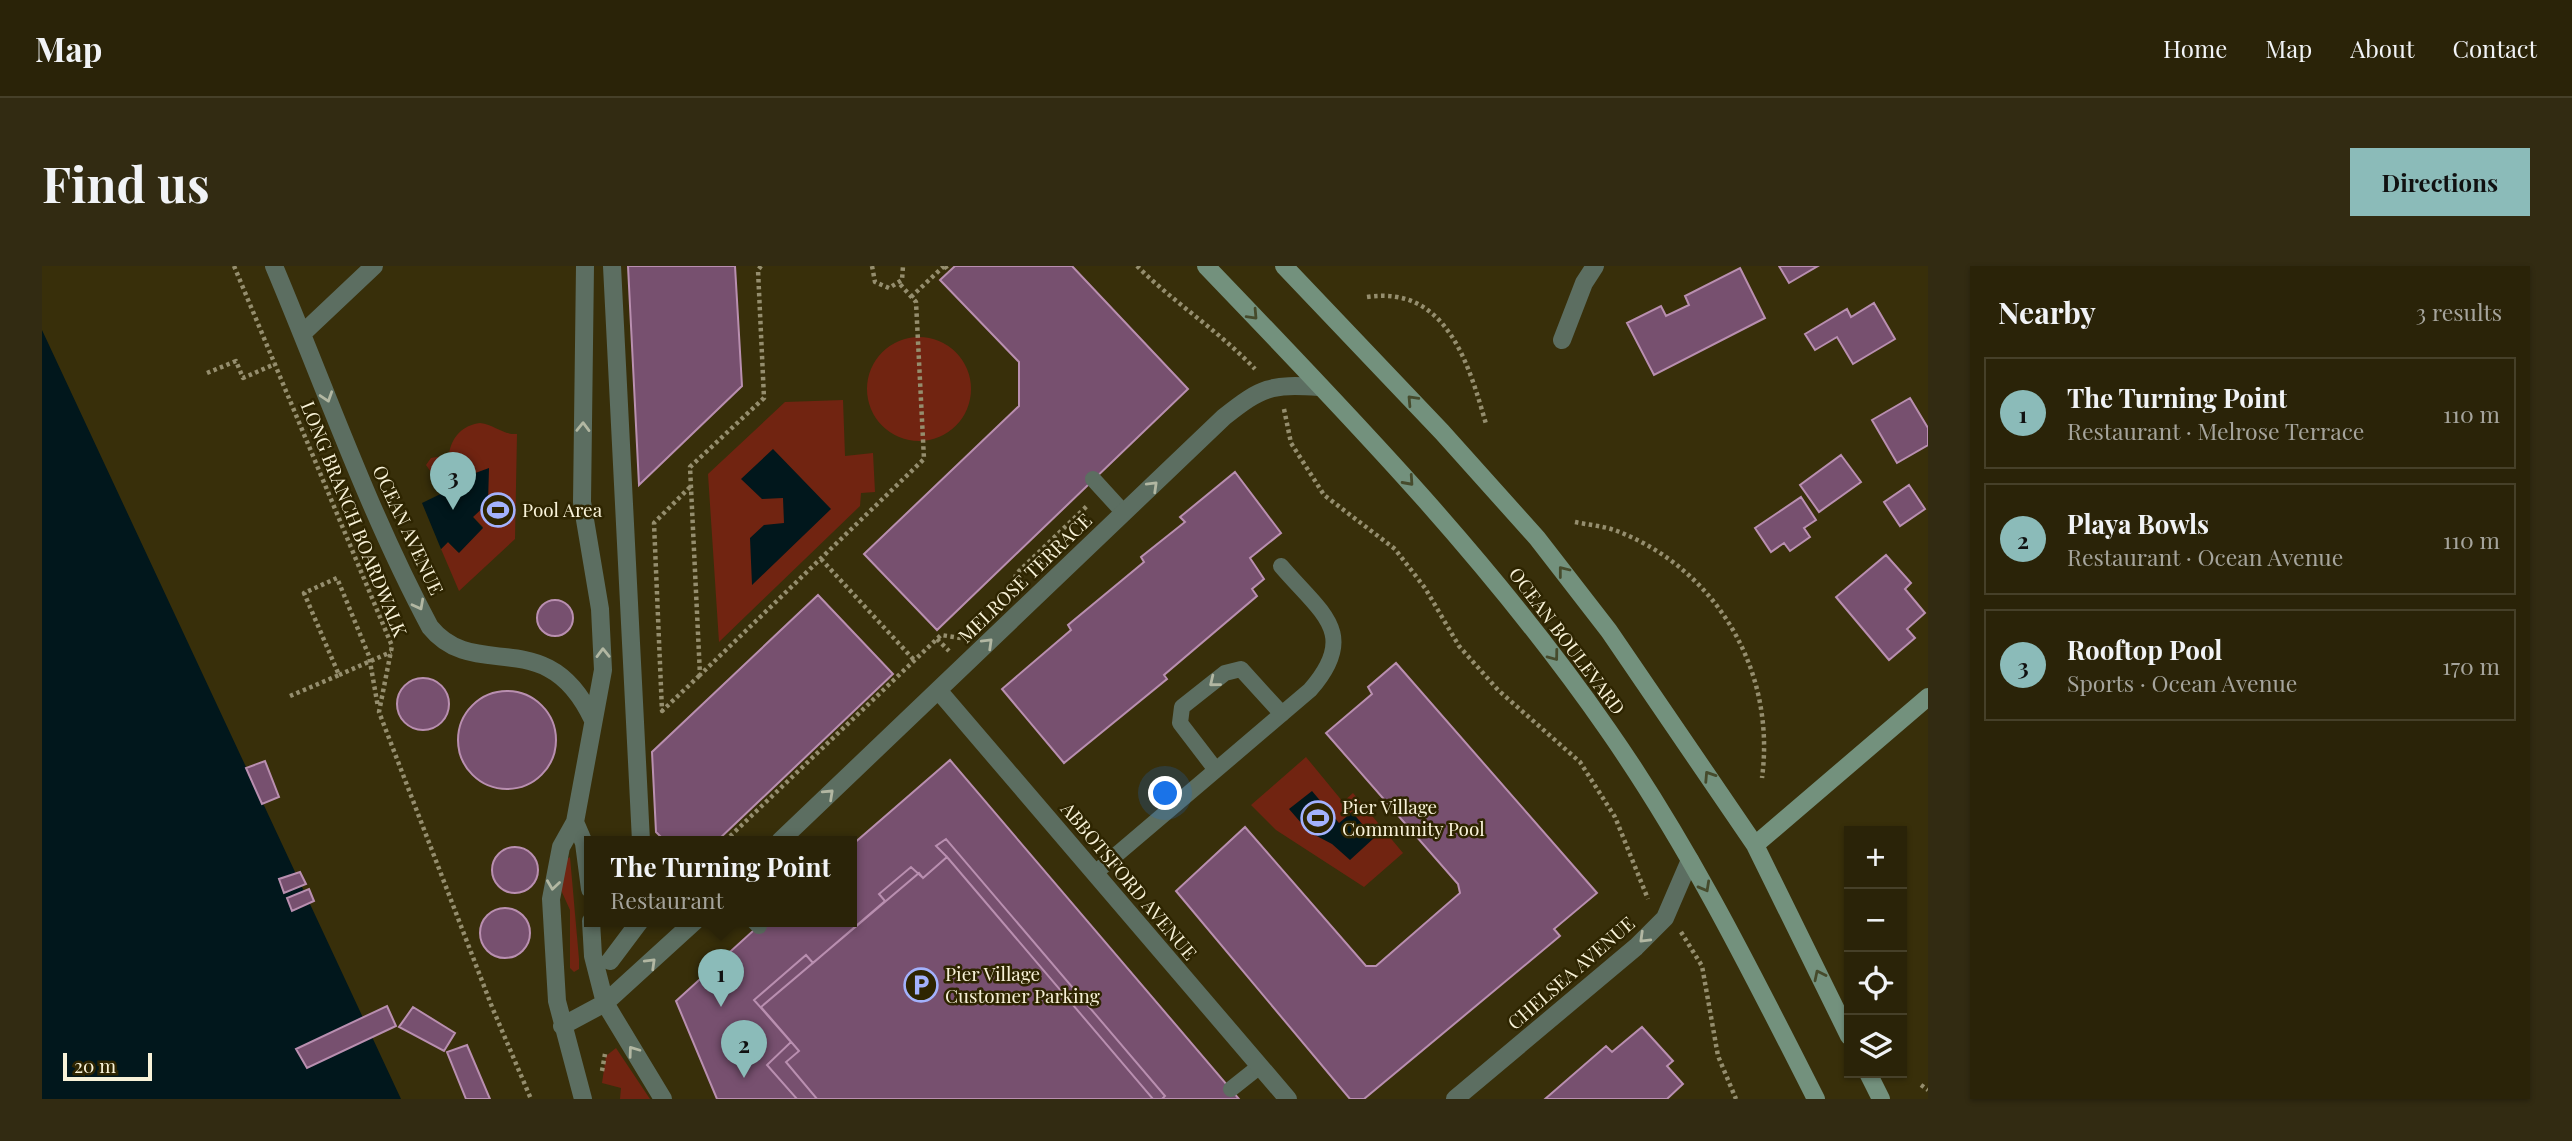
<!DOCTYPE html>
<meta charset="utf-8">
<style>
body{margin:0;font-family:"Playfair Display",serif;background:#322b12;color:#f1f3f6}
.controls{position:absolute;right:21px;bottom:21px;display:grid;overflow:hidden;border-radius:0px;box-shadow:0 2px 5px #0004}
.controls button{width:63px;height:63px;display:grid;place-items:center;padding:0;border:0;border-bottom:2px solid #464029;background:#2a2308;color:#f1f3f6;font:35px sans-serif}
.scale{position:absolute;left:21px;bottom:18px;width:89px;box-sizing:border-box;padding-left:7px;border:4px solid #f8f2d8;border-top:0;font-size:19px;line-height:24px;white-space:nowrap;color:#f8f2d8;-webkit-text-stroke:5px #2e2501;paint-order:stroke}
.you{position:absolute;left:1124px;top:528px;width:24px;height:24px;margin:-18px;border:5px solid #fff;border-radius:50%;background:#1a73e8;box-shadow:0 0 0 10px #1a73e833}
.badge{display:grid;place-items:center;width:46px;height:46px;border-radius:50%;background:#8bbbb9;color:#111;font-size:23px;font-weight:700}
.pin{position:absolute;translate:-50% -58px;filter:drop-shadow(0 2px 4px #0008)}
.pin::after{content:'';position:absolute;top:37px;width:24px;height:21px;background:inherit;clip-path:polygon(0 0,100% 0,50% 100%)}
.popup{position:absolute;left:542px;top:570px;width:273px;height:91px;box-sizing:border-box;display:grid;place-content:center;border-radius:0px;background:#2a2308;filter:drop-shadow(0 2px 5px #0005);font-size:23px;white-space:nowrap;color:#a5a49c}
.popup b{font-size:26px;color:#f1f3f6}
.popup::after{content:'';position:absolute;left:50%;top:100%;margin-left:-14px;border:14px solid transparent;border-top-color:#2a2308}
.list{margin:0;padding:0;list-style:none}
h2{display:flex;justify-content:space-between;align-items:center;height:91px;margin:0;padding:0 28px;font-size:30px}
h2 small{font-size:23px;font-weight:400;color:#a5a49c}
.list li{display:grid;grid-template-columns:46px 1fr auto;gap:21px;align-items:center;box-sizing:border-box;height:112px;margin:0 14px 14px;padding:0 14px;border:2px solid #464029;border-radius:0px}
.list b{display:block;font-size:26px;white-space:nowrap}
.list p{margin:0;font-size:23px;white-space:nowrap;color:#a5a49c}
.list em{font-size:23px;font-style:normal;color:#a5a49c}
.icon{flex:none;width:38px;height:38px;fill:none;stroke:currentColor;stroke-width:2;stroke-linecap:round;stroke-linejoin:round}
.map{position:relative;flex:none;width:1886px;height:833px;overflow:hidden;border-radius:0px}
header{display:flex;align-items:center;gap:42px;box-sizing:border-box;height:98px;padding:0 35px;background:#2a2308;border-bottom:2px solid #464029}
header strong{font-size:33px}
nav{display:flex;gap:38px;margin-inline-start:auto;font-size:24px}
.intro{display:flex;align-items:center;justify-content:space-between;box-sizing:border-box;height:168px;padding:0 42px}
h1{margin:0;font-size:49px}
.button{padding:18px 32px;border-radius:0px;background:#8bbbb9;color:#111;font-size:24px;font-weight:700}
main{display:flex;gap:42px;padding:0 42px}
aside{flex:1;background:#2a2308;border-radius:0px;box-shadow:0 2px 5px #0004}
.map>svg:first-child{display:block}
.green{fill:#712411}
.water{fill:#01171c}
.building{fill:#77506f;stroke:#b98fb0;stroke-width:2}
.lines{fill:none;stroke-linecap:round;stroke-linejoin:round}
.path{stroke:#958e6e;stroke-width:4.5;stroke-dasharray:3.5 3.5;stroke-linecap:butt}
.lane{stroke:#5c6e61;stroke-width:16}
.street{stroke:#5c6e61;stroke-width:18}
.secondary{stroke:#73917d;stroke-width:18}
.oneway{stroke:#464b2c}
.oneway2{stroke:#b2b7a2}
.labels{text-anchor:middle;stroke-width:5;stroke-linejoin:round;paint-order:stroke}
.poi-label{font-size:19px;fill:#f8f2d8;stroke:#2e2501;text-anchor:start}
.street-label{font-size:19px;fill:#f8f2d8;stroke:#2e2501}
</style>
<header>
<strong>Map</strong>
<nav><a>Home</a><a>Map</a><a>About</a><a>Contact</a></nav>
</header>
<div class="intro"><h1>Find us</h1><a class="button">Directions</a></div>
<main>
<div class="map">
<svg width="1886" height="833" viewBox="0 0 1886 833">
<rect width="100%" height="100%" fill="#382f0a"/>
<path class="green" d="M825 123a52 52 0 1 1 104 0a52 52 0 1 1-104 0Z
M801,134l2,56 28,-3 2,39 -14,1 -1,13 -141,136 -11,-168 77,-72z
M438,157c15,2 23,12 37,11l-2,105 -56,52 -18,-42 7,-7 10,10 25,-25 -10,-10 -15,-35 -5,7h-10l-17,-24 5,-7 18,-3c2,-18 14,-30 31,-32z
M1264,491l37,45 10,-9 50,60 -39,34 -88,-57 -25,-25z
M528,591l9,102v10l-5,3 -4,-4v-58l-9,-20 6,-31z
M574,782l34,51h-30l1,-11 -19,-5 4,-27z"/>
<path class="water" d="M0,64l359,769h-359z
M731,183l58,60 -79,76 -2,-47 14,-13 20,-2 -1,-25 -21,1 -21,-20z
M447,202l-1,35 -15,14 10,11 -24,25 -11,-11 -7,7 -19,-46 33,-16 4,-8z
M1270,525l27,32 13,-11 22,26 -24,22 -18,-16 -23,-12 -20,-23z"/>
<path class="building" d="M586,0h107l7,120 -103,99z
M913,0h117l116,123 -251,241 -73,-76 155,-148v-44l-79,-82z
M1737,0h39l-29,17z
M1698,2l25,50 -111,57 -27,-52 34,-17 5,10 23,-11 -4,-9z
M1832,37l21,36 -42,25 -16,-27 -22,13 -10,-16 42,-25 4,8z
M1868,132l18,30v17l-31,18 -25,-43z
M1799,189l20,27 -42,30 -19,-27z
M1193,206l46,61 -31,25 14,21 -12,10 5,7 -93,79 3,4 -103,84 -62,-74 69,-59 -3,-5 76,-63 -3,-5 44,-35 -5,-5z
M1867,219l16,24 -25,17 -16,-24z
M1759,231l15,23 -12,8 6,9 -20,14 -6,-8 -13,9 -16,-24z
M1844,289l25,28 -6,6 20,24 -18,16 8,9 -26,22 -53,-63z
M776,329l75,79 -176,167h-52l-9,-9 -4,-80z
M495 352a18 18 0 1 1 36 0a18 18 0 1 1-36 0Z
M1354,397l201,230 -43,36 6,7 -196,163h-14l-174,-208 69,-64 121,139h10l84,-73 -2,-9 -132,-151 46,-39 -4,-7z
M355 438a26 26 0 1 1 52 0a26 26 0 1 1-52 0Z
M416 474a49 49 0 1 1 98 0a49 49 0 1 1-98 0Z
M908,494l289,339h-77l3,-3 -219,-257 -10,7 11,11 -24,21 -12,-11 -32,27 6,7 -72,62 -7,-8 -52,45 37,42 -24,23 30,34h-80l-41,-98 88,-80h88v-76z
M908,494l289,339h-522l-41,-98 88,-80h88v-76z
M223,495l14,36 -17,7 -16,-36z
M450 604a23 23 0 1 1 46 0a23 23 0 1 1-46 0Z
M905,591l206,242h-336l-31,-37 13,-11 -38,-44 158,-134 4,5z
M258,606l6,12 -22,9 -5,-14z
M267,623l5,12 -22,10 -5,-13z
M438 667a25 25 0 1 1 50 0a25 25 0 1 1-50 0Z
M345,740l9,20 -89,42 -11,-19z
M371,741l42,26 -11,18 -45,-24z
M1600,761l31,34 -6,5 16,18 -16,15h-122l61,-53 6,6z
M425,779l23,54h-24l-19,-47z"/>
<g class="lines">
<path class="path" d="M192,0l158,380 -13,66 113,295 39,92
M719,0l-3,4 6,128 -74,69 10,208 224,-216 -8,-157 -17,-19
M830,0l3,16 14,6 13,-8 1,-14
M903,0l4,6
M1095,0c37,37 81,64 118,103
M869,31l33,-31
M1325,31c80,-12 102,68 119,127
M165,107l29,-12 7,17 32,-14
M1242,143l7,34 33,52 71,54 30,39 34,58 39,44 82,72 35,55 33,82
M648,221l-36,36 8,188 38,-36
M1533,256c14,3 29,4 42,9 101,39 159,141 145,247
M779,293l93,101
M972,319l2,-11 71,-68
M895,373l12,12
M297,409l52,-23
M248,430l49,-21 -35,-82 33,-15 32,78 9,51
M683,575l216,-206 20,3
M1639,666l21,34 16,90 18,43
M560,805l3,-17
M1879,819l7,5"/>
<path class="lane" d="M1051,213l31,34
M1174,504l-36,-47 2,-16 43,-34 16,-4 41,45
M1053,607l215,-183c50,-57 11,-77 -29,-124
M712,655l5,5
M1189,823l29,-23"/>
<path class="street" d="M232,0c51,121 94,245 156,361 46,57 117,-6 163,93
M570,0l29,575
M261,67l71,-67
M1520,74l22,-57 11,-17
M896,424l350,409
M533,556l9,21 6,46
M738,575l444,-424c38,-30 46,-33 95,-30
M549,655l2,35 12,47 58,96
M568,695l30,-40
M520,760l43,-23 90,-82
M541,833l-26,-98 -6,-102 10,-52 14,-25 28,-152 -3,-61 -18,-107 3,-236
M1413,833l181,-152 29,-29 25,-58"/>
<path class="secondary" d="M1164,0c142,148 285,295 402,464 81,116 144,243 208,369
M1242,0l158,166 95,106 72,93 146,214 94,191
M1713,579l173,-148
M1826,807l13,26"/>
</g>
<defs><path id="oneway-chevron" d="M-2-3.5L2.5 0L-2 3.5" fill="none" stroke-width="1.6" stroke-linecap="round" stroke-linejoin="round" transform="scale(1.75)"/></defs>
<g class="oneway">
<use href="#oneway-chevron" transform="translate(1211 49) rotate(47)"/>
<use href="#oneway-chevron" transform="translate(1370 134) rotate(-133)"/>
<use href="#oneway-chevron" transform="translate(1367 215) rotate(48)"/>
<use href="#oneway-chevron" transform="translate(1521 305) rotate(-128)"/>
<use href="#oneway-chevron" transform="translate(1512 390) rotate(53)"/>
<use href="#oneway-chevron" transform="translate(1667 510) rotate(-123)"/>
<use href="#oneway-chevron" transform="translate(1663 621) rotate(61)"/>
<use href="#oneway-chevron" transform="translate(1777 709) rotate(-116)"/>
</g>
<g class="oneway2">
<use href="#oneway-chevron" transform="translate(285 131) rotate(72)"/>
<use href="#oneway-chevron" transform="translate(541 161) rotate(-89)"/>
<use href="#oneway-chevron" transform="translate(1111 220) rotate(-44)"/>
<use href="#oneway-chevron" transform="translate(377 339) rotate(62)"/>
<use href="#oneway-chevron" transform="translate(946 377) rotate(-44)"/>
<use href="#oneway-chevron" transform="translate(561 387) rotate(-91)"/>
<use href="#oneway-chevron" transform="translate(1172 416) rotate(141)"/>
<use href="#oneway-chevron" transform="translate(787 528) rotate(-43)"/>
<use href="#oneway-chevron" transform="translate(511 619) rotate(98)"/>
<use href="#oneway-chevron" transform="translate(1602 672) rotate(136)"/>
<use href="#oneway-chevron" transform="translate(609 697) rotate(-44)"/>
<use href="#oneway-chevron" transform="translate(591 785) rotate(-126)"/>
</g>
<defs>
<symbol id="stadium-ring" viewBox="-11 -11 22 22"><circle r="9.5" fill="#2e2501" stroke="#a3b2fd" stroke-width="1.5"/><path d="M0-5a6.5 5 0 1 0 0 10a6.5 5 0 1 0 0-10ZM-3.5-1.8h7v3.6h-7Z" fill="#a3b2fd"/></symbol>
<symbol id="parking-ring" viewBox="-11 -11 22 22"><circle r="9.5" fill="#2e2501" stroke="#a3b2fd" stroke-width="1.5"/><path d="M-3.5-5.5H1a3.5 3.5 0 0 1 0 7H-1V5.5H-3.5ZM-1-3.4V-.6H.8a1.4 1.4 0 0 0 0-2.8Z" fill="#a3b2fd"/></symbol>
</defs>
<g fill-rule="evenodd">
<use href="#stadium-ring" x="437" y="225" width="38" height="38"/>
<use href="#stadium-ring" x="1257" y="533" width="38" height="38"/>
<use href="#parking-ring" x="860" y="700" width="38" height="38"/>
</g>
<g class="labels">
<g class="poi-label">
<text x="480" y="251">Pool Area</text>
<text x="1300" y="548">Pier Village<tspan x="1300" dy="22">Community Pool</tspan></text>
<text x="903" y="715">Pier Village<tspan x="903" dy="22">Customer Parking</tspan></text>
</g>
<g class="street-label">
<text transform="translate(312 253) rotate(68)" y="7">LONG BRANCH BOARDWALK</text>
<text transform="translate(366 264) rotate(65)" y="7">OCEAN AVENUE</text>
<text transform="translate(983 312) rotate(-44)" y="7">MELROSE TERRACE</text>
<text transform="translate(1525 375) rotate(53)" y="7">OCEAN BOULEVARD</text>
<text transform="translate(1087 615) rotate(50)" y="7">ABBOTSFORD AVENUE</text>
<text transform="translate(1529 707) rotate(-41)" y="7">CHELSEA AVENUE</text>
</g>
</g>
</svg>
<div class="controls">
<button>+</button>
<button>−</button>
<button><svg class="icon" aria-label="locate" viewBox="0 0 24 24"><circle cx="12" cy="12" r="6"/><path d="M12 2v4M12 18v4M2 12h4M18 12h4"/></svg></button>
<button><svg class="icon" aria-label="layers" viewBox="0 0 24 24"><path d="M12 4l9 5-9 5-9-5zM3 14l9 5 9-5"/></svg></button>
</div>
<div class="scale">20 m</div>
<div class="you"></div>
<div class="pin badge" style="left:679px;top:741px">1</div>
<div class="popup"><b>The Turning Point</b>Restaurant</div>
<div class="pin badge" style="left:702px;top:812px">2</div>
<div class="pin badge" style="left:411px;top:244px">3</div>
</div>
<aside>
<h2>Nearby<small>3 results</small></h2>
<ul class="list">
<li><span class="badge">1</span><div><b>The Turning Point</b><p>Restaurant · Melrose Terrace</p></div><em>110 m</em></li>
<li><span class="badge">2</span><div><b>Playa Bowls</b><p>Restaurant · Ocean Avenue</p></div><em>110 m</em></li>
<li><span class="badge">3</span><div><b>Rooftop Pool</b><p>Sports · Ocean Avenue</p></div><em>170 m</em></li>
</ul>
</aside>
</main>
